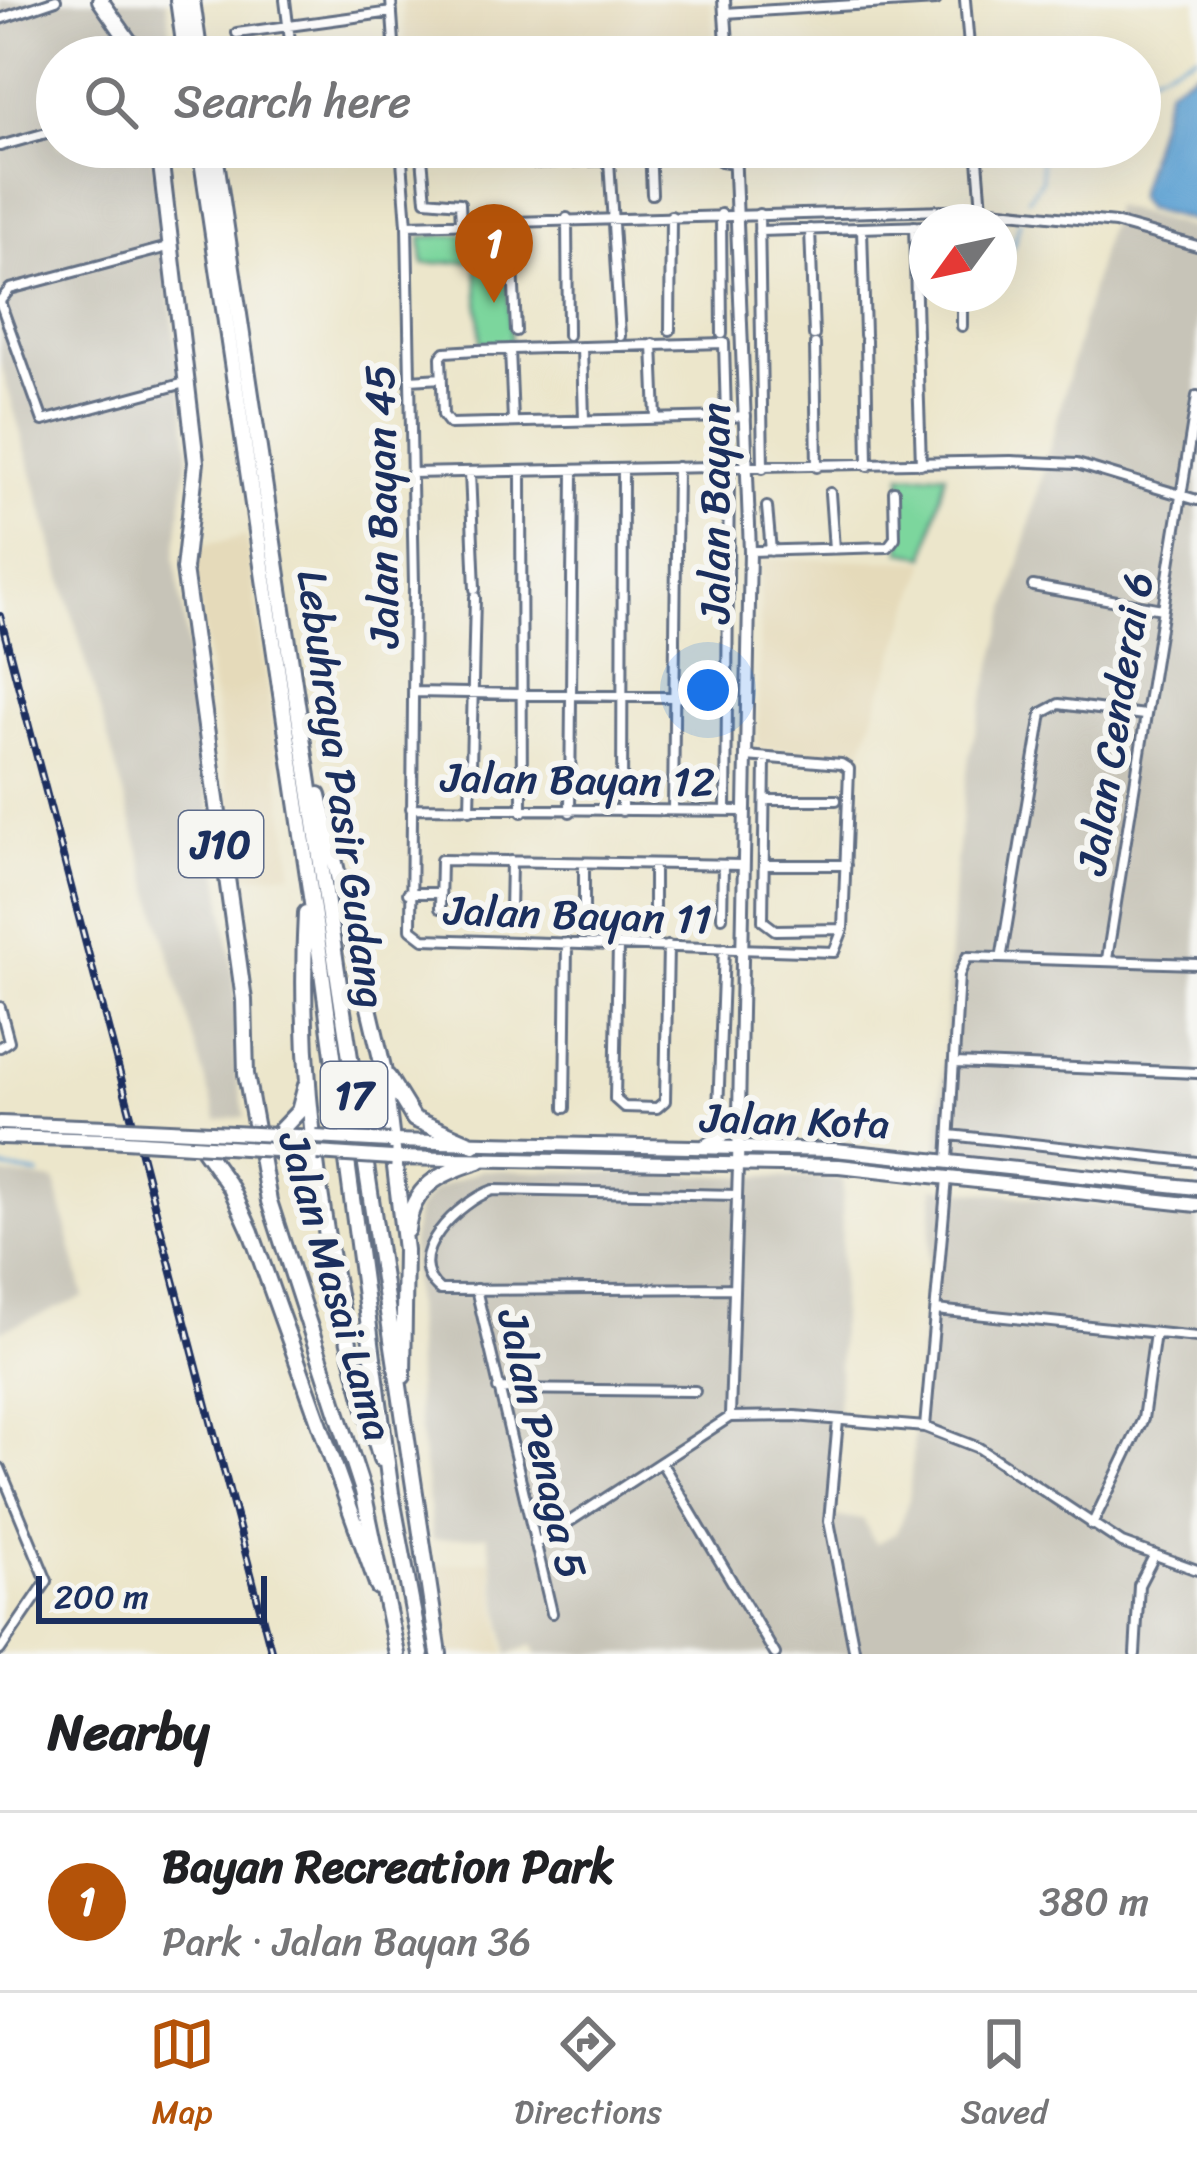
<!DOCTYPE html>
<meta charset="utf-8">
<style>
body{margin:0;font-family:Sriracha,sans-serif;background:#f2f2f2;color:#202124}
.compass{position:absolute;left:909px;top:204px;width:108px;height:108px;border-radius:50%;background:#fff;box-shadow:0 12px 48px #0002;rotate:237deg}
.scale{position:absolute;left:36px;bottom:30px;width:231px;box-sizing:border-box;padding-left:12px;border:6px solid #1b2f5e;border-top:0;font-size:33px;line-height:42px;white-space:nowrap;color:#1b2f5e;-webkit-text-stroke:9px #f6f6f2;paint-order:stroke}
.you{position:absolute;left:708px;top:690px;width:42px;height:42px;margin:-30px;border:9px solid #fff;border-radius:50%;background:#1a73e8;box-shadow:0 0 0 18px #1a73e833}
.badge{display:grid;place-items:center;width:78px;height:78px;border-radius:50%;background:#b45309;color:#fff;font-size:39px;font-weight:700}
.pin{position:absolute;translate:-50% -99px;filter:drop-shadow(0 3px 6px #0008)}
.pin::after{content:'';position:absolute;top:63px;width:42px;height:36px;background:inherit;clip-path:polygon(0 0,100% 0,50% 100%)}
.list{margin:0;padding:0;list-style:none}
h2{display:flex;justify-content:space-between;align-items:center;height:156px;margin:0;padding:0 48px;font-size:51px}
h2 small{font-size:39px;font-weight:400;color:#757577}
.list li{display:grid;grid-template-columns:78px 1fr auto;gap:36px;align-items:center;box-sizing:border-box;height:180px;padding:0 48px;border-top:3px solid #e0e0e0}
.list b{display:block;font-size:45px;white-space:nowrap}
.list p{margin:0;font-size:39px;white-space:nowrap;color:#757577}
.list em{font-size:39px;font-style:normal;color:#757577}
.icon{flex:none;width:66px;height:66px;fill:none;stroke:currentColor;stroke-width:2;stroke-linecap:round;stroke-linejoin:round}
.map{position:relative;flex:none;width:1197px;height:1654px;overflow:hidden}
.search{position:absolute;background:#fff;box-shadow:0 12px 48px #0002;left:36px;right:36px;top:36px;height:132px;display:flex;align-items:center;gap:30px;box-sizing:border-box;padding:0 42px;border-radius:66px;color:#757577;font-size:45px}
.sheet{height:336px;background:#fff}
nav{display:flex;justify-content:space-around;align-items:center;box-sizing:border-box;height:168px;border-top:3px solid #e0e0e0;background:#fff;font-size:33px;color:#757577}
nav a{display:grid;justify-items:center;gap:6px}
nav .on{color:#b45309}
.map>svg:first-child{display:block}
.built{fill:#e5daba}
.industrial{fill:#c7c4b8}
.green{fill:#7cd69d;stroke:#4c827e;stroke-width:3}
.water{fill:#5fa2d3;stroke:#3d6898;stroke-width:3}
.lines{fill:none;stroke-linecap:round;stroke-linejoin:round}
.stream{stroke:#5fa2d3;stroke-width:3}
.minor-casing{stroke:#646f84;stroke-width:14}
.tertiary-casing{stroke:#646f84;stroke-width:16}
.secondary-casing{stroke:#646f84;stroke-width:18}
.primary-casing{stroke:#646f84;stroke-width:20}
.trunk-casing{stroke:#646f84;stroke-width:20}
.minor{stroke:#fff;stroke-width:8}
.tertiary{stroke:#fff;stroke-width:10}
.secondary{stroke:#fff;stroke-width:12}
.primary{stroke:#fff;stroke-width:14}
.trunk{stroke:#fff;stroke-width:14}
.rail-casing{stroke:#1b2f5e;stroke-width:8}
.rail{stroke:#f6f6f2;stroke-width:3;stroke-dasharray:9;stroke-linecap:butt}
.secondary-bridge-casing{stroke:#646f84;stroke-width:18;stroke-linecap:butt}
.secondary-bridge{stroke:#fff;stroke-width:12}
.labels{text-anchor:middle;stroke-width:12;stroke-linejoin:round;paint-order:stroke}
.shield{fill:#f6f6f2;stroke:#5d6b8a;stroke-width:3}
.shield-label{font-size:39px;font-weight:bold;fill:#1b2f5e}
.street-label{font-size:42px;fill:#1b2f5e;stroke:#f6f6f2}
</style>
<div class="map">
<svg width="1197" height="1654" viewBox="0 0 1197 1654">
<rect width="100%" height="100%" fill="#f6f6f2"/>
<filter id="ink" filterUnits="userSpaceOnUse"><feTurbulence type="fractalNoise" baseFrequency=".00833" numOctaves="2"/><feDisplacementMap in="SourceGraphic" scale="24" xChannelSelector="R" yChannelSelector="G"/><feConvolveMatrix kernelMatrix="1 2 1 2 8 2 1 2 1" color-interpolation-filters="sRGB"/></filter>
<filter id="wash" filterUnits="userSpaceOnUse"><feTurbulence type="fractalNoise" baseFrequency=".004" numOctaves="4" result="noise"/><feDisplacementMap in="SourceGraphic" scale="48" xChannelSelector="R" yChannelSelector="G"/><feGaussianBlur stdDeviation="2.7" result="paint"/><feColorMatrix in="noise" values="0 0 0 0 0 0 0 0 0 0 0 0 0 0 0 0 0 1.4 0 .05"/><feComposite in="paint" operator="in"/></filter>
<g filter="url(#wash)">
<rect width="100%" height="100%" fill="#ece6cb"/>
<path class="built" d="M402,0h308l5,57h-308z
M246,536l47,337 -52,4 -49,-329z
M761,559l166,2 -67,195 -102,-7z
M490,1560l15,94h-59l-14,-88z"/>
<path class="industrial" d="M0,0h166l8,57h-117v90h94l38,301 -14,109 62,444 -2,63 10,53 -28,3 -217,-759z
M1113,206l84,24v945l-259,-26 16,-268 15,-125z
M482,1170l361,9 -7,338 27,2 12,25 21,-11 13,-34 25,-312 263,29v438h-659l-5,-9 -25,9 -21,-119 -54,5 -16,-135 -5,-162 5,-33 17,-20z
M0,1174l55,7 29,116 -84,34z"/>
<path class="green" d="M504,232l7,110 -30,2 -5,-83 -53,3 -2,-27z
M946,473l-20,83 -25,-4 1,-77z"/>
<path class="water" d="M1197,70v152l-52,-13 -8,-12 31,-109z"/>
<g class="lines">
<path class="stream" d="M1140,80l57,-26
M1028,199l14,-20 -2,-19 11,-13
M1012,250l8,-29
M0,1168l39,7"/>
</g>
</g>
<g filter="url(#ink)">
<g class="lines">
<defs>
<path id="minor" d="M285,0l7,57
M391,0l4,57
M965,0l5,57
M725,13l211,-13
M0,19l56,-19
M237,33l155,-21
M0,146l57,-16
M401,147l6,78 7,360 -3,344 13,10 410,13 9,-23 6,-160 -8,-5 -95,-8
M421,147l5,53 34,3 1,20
M534,147v16l75,-3 11,176
M650,147l2,47
M720,147l1,14 14,2
M977,147l5,62
M721,214l1,120
M759,214l4,254
M567,218l1,117
M511,221l5,110
M407,225l575,-16 133,14 82,23
M914,226l3,110
M862,228l3,107
M810,229l4,106
M759,231l168,-5
M962,294v32
M0,301l10,-12 162,-43
M0,302l43,119 142,-38
M670,330l1,-114
M866,340l2,126
M917,343l4,121
M653,344l3,74
M815,344l2,123
M582,347l2,73
M510,349l3,72
M410,380l32,-2
M726,417l-2,-74 -247,7 -32,2 -4,5 2,58 7,9 276,-7 20,-1
M521,471l1,341
M470,472l5,117
M411,473l600,-12 66,3 120,36
M830,493l4,56
M767,507l4,44
M750,551l138,-4 7,-9 -1,-47
M1033,586l129,23
M414,692l314,6
M765,758l-2,163 12,9 68,-1
M765,800h71
M411,808l333,3
M470,810l5,-213
M673,810l4,-343
M622,811l1,-342
M726,811l3,-343
M570,812l3,-342
M764,865h82
M408,893h32
M440,908l1,-48 302,5
M510,912l1,-51
M584,912v-49
M654,912v-48
M722,917l1,-52
M618,945l-3,154 9,8 33,1 8,-7 3,-155
M1002,954l40,-241 17,-9 85,11
M1107,959l90,-563
M0,1007l9,34 -9,6
M955,1063l242,10
M565,1108l2,-165
M718,1112l6,-164
M950,1135l247,27
M948,1160l11,-185 8,-18 230,7
M734,1288l-294,2c-41,-34 21,-89 53,-100l244,5
M476,1289l76,324
M936,1310l261,27
M498,1389l197,2
M730,1416l8,-250
M838,1420l-9,101 26,133
M925,1427l22,-249
M661,1462l114,192
M0,1468l47,113 -47,69
M1092,1525l51,-106 12,-86
M535,1544l195,-127 65,-1 130,11 54,21 143,95 75,27
M1135,1654l4,-69 14,-27"/>
<path id="tertiary" d="M724,0l4,57
M734,147l16,404 -12,615"/>
<path id="secondary" d="M0,1123l107,4
M276,1135l39,2
M0,1137l107,3
M390,1141l445,9 362,38
M705,1146l17,-10 17,-25
M276,1151l41,2
M392,1158l447,8 358,39"/>
<path id="primary" d="M100,0l40,57
M159,147l37,315 -12,107 60,431 2,74 23,127 94,290 34,163
M201,1146l30,42 20,44 127,355"/>
<path id="trunk" d="M178,0l8,57
M192,0l8,57
M200,147l120,810 71,536 30,161
M214,147l225,1507
M319,795l64,272 22,183 -2,126
M306,913c-10,181 21,374 75,546
M388,1077l26,42 60,26
M276,1135l23,-24 7,-26
M276,1150l24,17 17,27
M407,1230c5,-44 33,-57 72,-69"/>
</defs>
<use href="#minor" class="minor-casing"/>
<use href="#tertiary" class="tertiary-casing"/>
<use href="#secondary" class="secondary-casing"/>
<use href="#primary" class="primary-casing"/>
<use href="#trunk" class="trunk-casing"/>
<use href="#minor" class="minor"/>
<use href="#tertiary" class="tertiary"/>
<use href="#secondary" class="secondary"/>
<use href="#primary" class="primary"/>
<use href="#trunk" class="trunk"/>
<defs>
<path id="rail" d="M0,616l272,1038"/>
</defs>
<use href="#rail" class="rail-casing"/>
<use href="#rail" class="rail"/>
<defs>
<path id="secondary-bridge" d="M107,1127l169,8
M315,1137l75,4
M107,1140l169,10
M317,1153l75,5"/>
</defs>
<use href="#secondary-bridge" class="secondary-bridge-casing"/>
<use href="#secondary-bridge" class="secondary-bridge"/>
</g>
</g>
<g class="labels">
<g class="shield">
<rect x="179" y="811" width="84" height="66" rx="9"/>
<rect x="321" y="1062" width="66" height="66" rx="9"/>
</g>
<g class="shield-label">
<text x="221" y="858">J10</text>
<text x="354" y="1109">17</text>
</g>
<g class="street-label">
<text transform="translate(381 506) rotate(-91)" y="15">Jalan Bayan 45</text>
<text transform="translate(714 513) rotate(-90)" y="15">Jalan Bayan</text>
<text transform="translate(1114 723) rotate(-81)" y="15">Jalan Cenderai 6</text>
<text transform="translate(578 779) rotate(1)" y="15">Jalan Bayan 12</text>
<text transform="translate(343 789) rotate(82)" y="15">Lebuhraya Pasir Gudang</text>
<text transform="translate(578 914) rotate(2)" y="15">Jalan Bayan 11</text>
<text transform="translate(795 1120) rotate(2)" y="15">Jalan Kota</text>
<text transform="translate(337 1286) rotate(74)" y="15">Jalan Masai Lama</text>
<text transform="translate(543 1444) rotate(77)" y="15">Jalan Penaga 5</text>
</g>
</g>
</svg>
<svg class="compass" viewBox="-18 -18 36 36"><path d="M0-13l5 13h-10z" fill="#e53935"/><path d="M0 13l5-13h-10z" fill="#757577"/></svg>
<div class="scale">200 m</div>
<div class="you"></div>
<div class="pin badge" style="left:494px;top:303px">1</div>
<div class="search"><svg class="icon" aria-label="search" viewBox="0 0 24 24"><circle cx="10" cy="10" r="6"/><path d="M15 15l6 6"/></svg>Search here</div>
</div>
<section class="sheet">
<h2>Nearby<small></small></h2>
<ul class="list">
<li><span class="badge">1</span><div><b>Bayan Recreation Park</b><p>Park · Jalan Bayan 36</p></div><em>380 m</em></li>
</ul>
</section>
<nav>
<a class="on"><svg class="icon" aria-label="map" viewBox="0 0 24 24"><path d="M3 6l6-2 6 2 6-2v14l-6 2-6-2-6 2zM9 4v14M15 6v14"/></svg>Map</a>
<a><svg class="icon" aria-label="directions" viewBox="0 0 24 24"><path d="M12 3l9 9-9 9-9-9zM9 14v-3h6M13 9l2 2-2 2"/></svg>Directions</a>
<a><svg class="icon" aria-label="saved" viewBox="0 0 24 24"><path d="M7 4h10v16l-5-4-5 4z"/></svg>Saved</a>
</nav>
